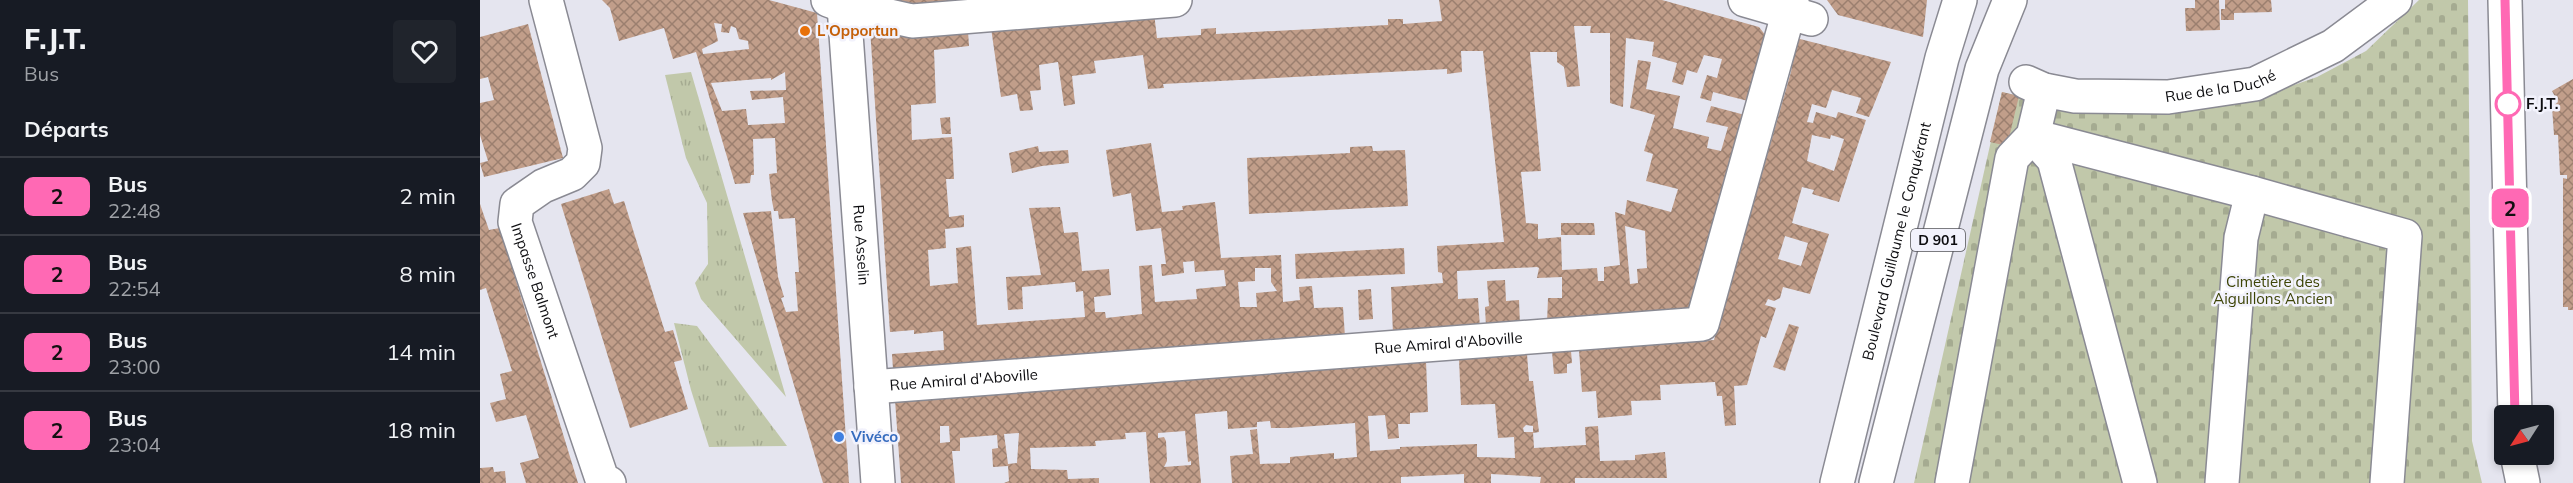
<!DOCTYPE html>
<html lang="fr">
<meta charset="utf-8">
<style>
body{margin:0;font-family:Mulish,sans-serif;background:#20242c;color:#f1f3f6;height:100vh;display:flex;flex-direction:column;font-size:22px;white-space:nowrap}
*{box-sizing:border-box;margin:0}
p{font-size:20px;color:#9ea1a6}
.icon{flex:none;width:33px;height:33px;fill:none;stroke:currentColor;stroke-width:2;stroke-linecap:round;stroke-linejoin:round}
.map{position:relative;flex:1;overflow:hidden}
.drawer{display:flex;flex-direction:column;background:#171b24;width:480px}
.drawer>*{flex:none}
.badge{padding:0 12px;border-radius:9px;font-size:21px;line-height:39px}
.needle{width:39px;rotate:234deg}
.tools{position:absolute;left:2014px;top:405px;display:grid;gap:12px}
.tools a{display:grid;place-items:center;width:60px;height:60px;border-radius:6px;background:#171b24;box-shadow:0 3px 9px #0003;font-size:30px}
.map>.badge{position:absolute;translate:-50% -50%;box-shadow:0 0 0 3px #fff}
h2{padding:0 24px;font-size:22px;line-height:54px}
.round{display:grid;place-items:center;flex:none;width:63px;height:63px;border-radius:6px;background:#20242c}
.overview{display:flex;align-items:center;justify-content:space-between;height:102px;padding:0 24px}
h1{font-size:28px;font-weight:800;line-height:45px}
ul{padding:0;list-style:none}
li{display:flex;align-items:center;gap:18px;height:78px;padding:0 24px;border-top:2px solid #363941}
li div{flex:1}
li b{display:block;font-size:22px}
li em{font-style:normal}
li .badge{min-width:66px;font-weight:700;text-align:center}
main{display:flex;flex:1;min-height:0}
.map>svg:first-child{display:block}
</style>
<main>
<section class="drawer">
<div class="overview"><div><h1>F.J.T.</h1><p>Bus</p></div><a class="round"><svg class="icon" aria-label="heart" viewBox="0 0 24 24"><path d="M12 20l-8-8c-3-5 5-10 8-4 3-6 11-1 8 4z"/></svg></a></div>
<h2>Départs</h2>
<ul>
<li><span class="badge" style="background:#ff69b4;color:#111">2</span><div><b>Bus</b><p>22:48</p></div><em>2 min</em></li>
<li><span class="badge" style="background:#ff69b4;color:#111">2</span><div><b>Bus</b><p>22:54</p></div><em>8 min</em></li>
<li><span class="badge" style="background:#ff69b4;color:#111">2</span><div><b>Bus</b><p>23:00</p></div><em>14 min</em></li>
<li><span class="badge" style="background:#ff69b4;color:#111">2</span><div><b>Bus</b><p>23:04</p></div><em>18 min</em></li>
</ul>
</section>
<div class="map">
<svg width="2093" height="483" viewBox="0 0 2093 483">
<defs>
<pattern id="grass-tufts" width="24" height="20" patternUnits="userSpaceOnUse" patternTransform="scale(1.5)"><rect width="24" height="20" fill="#c1c8aa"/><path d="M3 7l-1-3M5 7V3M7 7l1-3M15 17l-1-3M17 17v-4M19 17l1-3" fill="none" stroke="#a5ab91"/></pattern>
<pattern id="cemetery-stones" width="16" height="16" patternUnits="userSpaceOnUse" patternTransform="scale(1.5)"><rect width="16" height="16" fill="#c1c8aa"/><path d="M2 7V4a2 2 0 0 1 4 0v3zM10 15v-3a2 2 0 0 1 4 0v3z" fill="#a5ab91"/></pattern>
<pattern id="building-cross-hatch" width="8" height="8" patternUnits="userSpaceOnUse" patternTransform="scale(1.5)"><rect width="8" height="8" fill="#c19e8a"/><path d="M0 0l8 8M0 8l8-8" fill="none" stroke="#9b7f6f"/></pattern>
</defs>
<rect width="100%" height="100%" fill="#e5e5ef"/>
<g fill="url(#grass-tufts)">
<path d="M211,72L306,397L221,299L215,283L228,264L227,203L206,158L185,75Z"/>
<path d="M194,323L217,326L307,446L229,447L211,390Z"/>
</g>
<path fill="url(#cemetery-stones)" d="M1939,0H1988L1992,441L2002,483H1434L1522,92L1582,107L1773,99L1837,77L1886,51Z"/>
<g fill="url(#building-cross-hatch)" fill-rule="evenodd">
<path d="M122,0H289L337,13L369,483H343L263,213L291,211L298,277L304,297L301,298L306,312L318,311L315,272H319L315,218L299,219L298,211H294L292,201L289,174L297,173L295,138L273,139L274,175H271L270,183L255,184L216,52L193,59L184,28L139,41L130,8ZM234,23L242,24L241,32L249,33L251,26L256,28L259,39L268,41L269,49L223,54L222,49L238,41ZM305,72L306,90L270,91L272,100L303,97L305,123L268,125L266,109L242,111L231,83L291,78V80Z"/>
<path d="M404,0H483V2L428,7Z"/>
<path d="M959,0H1182L1279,27L1286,36L1268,101L1233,92L1231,101L1220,98L1227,75L1237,78L1242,59L1224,55L1217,73L1207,70L1203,85L1192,82L1197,63L1172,56L1174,42L1146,38L1143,107L1130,103V33H1110L1111,26H1094L1100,86L1087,87L1084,67L1077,62V52H1050L1061,171L1041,172L1046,223L1058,224V239L1081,237L1082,270L1117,268L1118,281H1124V267L1140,265L1135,212L1145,215L1147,200L1191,212L1198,189L1166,181L1173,154L1164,151L1175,115L1150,108L1158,60L1171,62L1166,89L1200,96L1193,128L1229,137L1227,148L1241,151L1248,127L1226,122L1231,106L1265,115L1214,303L1200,314L1067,323L1068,298H1082V277L1057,278L1059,268L1057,267L977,271L978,299L998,298L1000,328L913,334L911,287L963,283L962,273L958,272L957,246L1024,242L1003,51H981L982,72L967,74V69L683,84L684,88L668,89L663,55L614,61L616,73L592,76L595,104L584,106L578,62L559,65L561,90L550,91L553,110L540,111L537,94L521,97L511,28L674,13L677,38L721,35V29L736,28V34L908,25V19H923V24L962,21ZM1145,226L1165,231L1167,268L1157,269L1158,283L1150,284Z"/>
<path d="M1347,0H1447L1443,37L1358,15Z"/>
<path d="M1715,0H1739L1740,30L1706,31L1705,8H1715Z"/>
<path d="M1745,0H1791L1792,12L1754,13V20H1741V9H1745Z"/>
<path d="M48,24L83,158L4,177L0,163L8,161L0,135V103L14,100L8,77L0,79V37Z"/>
<path d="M390,28L423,37L488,31L489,46L454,50L456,103L431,105L432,140L472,137L474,179H466L469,217L484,215V227L465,229L466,248L448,250L450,286L478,283L476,248L491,246L497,325L605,317L603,291L596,292L595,282L542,287L543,309L528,310L526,277L561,275L549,208L580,207L584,233L598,232L602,271L629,269L631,295L614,297L615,312H625L626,318L662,314L659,266L672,265L675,302L717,299L716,289L746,286L744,270L715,272L714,261L703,262L704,273L682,276L681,264H686L681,228L656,231L651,193L633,197L626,150L671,143L682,212L703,210L702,206L735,202L741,258L801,255L803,302L820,300L819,287L832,286L834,308L863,307L865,337L413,369L412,354L464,350L463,331L434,334V330L410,332ZM775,268H791V282L797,291L776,293L777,307H760L758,282L775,281Z"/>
<path d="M1316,38L1411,62L1389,117L1376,113L1381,98L1352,90L1346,108L1332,104L1327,122L1333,123L1336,112L1356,118L1358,112L1386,120L1359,202L1332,194L1334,190L1322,187L1312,223L1349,234L1330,294L1303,287L1300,298L1294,301L1288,299L1285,305L1296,308L1286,338L1281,336L1267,385L1254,386L1256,425L1245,426L1242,396H1237L1235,382L1180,385L1181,400L1151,401L1152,415L1118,418L1116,391L1102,392L1099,350L1234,340L1311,72ZM1332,135L1350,139L1351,135L1364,139L1354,171L1327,161ZM1305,236L1328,243L1321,266L1298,259Z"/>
<path d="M2093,79V310H2088V307H2083V178L2087,179V175H2080L2078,135H2074L2072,107L2078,102L2072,91Z"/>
<path d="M1522,92L1539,96L1527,146L1510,142Z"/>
<path d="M470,117L471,134H462L460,118Z"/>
<path d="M558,146L559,152L588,150L589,163L562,166L532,173L529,153Z"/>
<path d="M892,146L893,151L925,150L928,206L769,214L767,158L870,153V147Z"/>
<path d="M129,189L134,204L144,201L185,332L193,330L202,360L194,362L208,409L150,428L81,204Z"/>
<path d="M0,204L9,230L20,228L98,483H46L40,463L59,458L46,415L16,422L10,403L26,399L20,374L32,371L6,288L0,290Z"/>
<path d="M1081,223H1114L1115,235H1081Z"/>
<path d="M924,248L925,274L816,279L815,254Z"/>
<path d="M1025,280L1026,301L1039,300L1040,325L1006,327L1005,307L1009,306L1007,281Z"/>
<path d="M891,289L893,319L879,320L878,290Z"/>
<path d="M1309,324L1319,327L1305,371L1293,367Z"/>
<path d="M1091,351L1092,363L1087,364V373L1074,374L1072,352Z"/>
<path d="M1047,354L1049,381H1053L1059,432L1053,433V426L1046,425L1043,428L1044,432H1053L1054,448L1106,445L1105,427L1118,426L1120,461L1155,460V455L1185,452L1187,478H1095V483H1060L1061,477L1011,474V483H984V474L921,477V483H752L750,456L773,454L770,430L777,429L780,464L810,463V457L854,453V459L877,457L875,423L807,428H791L790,421L777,422V427L748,429L747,411L715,414L721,483H670L666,432L645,433L646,439L615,441L616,446L550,448L551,469L587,470L588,479L619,478V483H524L529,481L528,466L513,467L512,449L518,448L517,435L480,438V451H472L475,483H421L415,400L946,361L948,412L930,413V424H918L919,438L908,439L905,415L888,416L890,451L920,449V447L997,444V457L1035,458L1034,437L1018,438L1015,404L981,405L979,359ZM460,426H469L470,442L460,443ZM705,431L708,462L711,461V465L684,467L687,461L686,441L684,437L678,438V433ZM539,433L537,463L528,464L524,434Z"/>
<path d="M13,467L14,472L25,471L26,483H0V468Z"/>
</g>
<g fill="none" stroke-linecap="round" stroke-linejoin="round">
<g stroke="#8a8a93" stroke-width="36">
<g id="minor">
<path id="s1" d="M66,0L105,148L103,163L92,174L63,186L37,204L35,222L123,482L129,483"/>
<path d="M348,0L364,6L432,21L695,0"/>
<path id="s2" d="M362,0L364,6L398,483"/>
<path d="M1265,0L1331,19"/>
<path id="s3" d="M1546,82L1564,90L1595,96L1688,97L1775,84L1853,46L1915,0"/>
<path d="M1553,136L1772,193L1925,236L1907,483"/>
<path d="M1553,136L1574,160L1660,483"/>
<path id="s4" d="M391,387L1222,324L1312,0"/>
<path d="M1472,483L1532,158L1553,136L1564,90"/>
<path d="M1742,483L1761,238L1772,193"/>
</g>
</g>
<g stroke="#8a8a93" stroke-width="36">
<g id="major">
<path d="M2025,0L2035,416"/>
<path d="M2037,454L2043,483"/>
<path id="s5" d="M1357,483L1462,58L1480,0"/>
<path d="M1396,483L1502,69L1530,0"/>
</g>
</g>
<use href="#minor" stroke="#fff" stroke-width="33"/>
<use href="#major" stroke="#fff" stroke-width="33"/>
</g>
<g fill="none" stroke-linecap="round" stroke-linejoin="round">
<g stroke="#fff" stroke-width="14">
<path id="line" d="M2025,0L2035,416"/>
</g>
<use href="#line" stroke="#ff69b4" stroke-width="9"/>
</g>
<circle fill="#e8710a" stroke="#f2f2fc" stroke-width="2" cx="325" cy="31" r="6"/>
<circle fill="#fff" stroke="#ff69b4" stroke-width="3" cx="2028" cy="104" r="12"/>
<circle fill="#3f7fe0" stroke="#f2f2fc" stroke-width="2" cx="359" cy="437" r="6"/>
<g text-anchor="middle" stroke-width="5" stroke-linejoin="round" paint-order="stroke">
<rect fill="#f2f2fc" stroke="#525257" stroke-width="1.5" x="1431" y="229" width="54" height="22" rx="4.5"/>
<g font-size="14" font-weight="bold" fill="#0d0d10">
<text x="1458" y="245">D 901</text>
</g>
<g font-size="15" font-weight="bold" fill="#c56008" stroke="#f2f2fc" text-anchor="start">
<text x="337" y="36">L'Opportun</text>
</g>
<g font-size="15" fill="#0d0d10" stroke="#f2f2fc">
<text dy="5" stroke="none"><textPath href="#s3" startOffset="198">Rue de la Duché</textPath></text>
<text dy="5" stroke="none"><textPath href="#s5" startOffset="249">Boulevard Guillaume le Conquérant</textPath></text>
<text dy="5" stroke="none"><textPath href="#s2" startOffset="246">Rue Asselin</textPath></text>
<text dy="5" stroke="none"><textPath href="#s1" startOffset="327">Impasse Balmont</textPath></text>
<text dy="5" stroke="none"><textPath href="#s4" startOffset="579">Rue Amiral d'Aboville</textPath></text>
<text dy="5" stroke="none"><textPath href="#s4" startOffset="93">Rue Amiral d'Aboville</textPath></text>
</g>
<g font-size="15" font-weight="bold" fill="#0d0d10" stroke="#f2f2fc" text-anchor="start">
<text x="2046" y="109">F.J.T.</text>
</g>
<g font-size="15" fill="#3d4406" stroke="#f2f2fc">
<text x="1793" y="287">Cimetière des<tspan x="1793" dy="17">Aiguillons Ancien</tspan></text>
</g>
<g font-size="15" font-weight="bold" fill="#366cbe" stroke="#f2f2fc" text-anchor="start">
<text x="371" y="442">Vivéco</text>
</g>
</g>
</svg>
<div class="tools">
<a><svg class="needle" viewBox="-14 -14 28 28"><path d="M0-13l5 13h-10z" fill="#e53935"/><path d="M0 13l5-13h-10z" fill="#9ea1a6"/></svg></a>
</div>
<b class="badge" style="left:2030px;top:208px;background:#ff69b4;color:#111">2</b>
</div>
</main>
